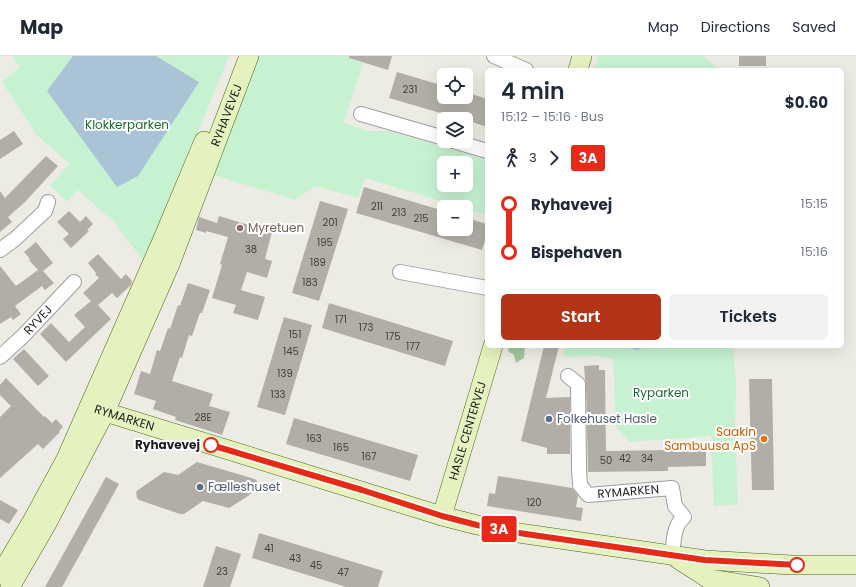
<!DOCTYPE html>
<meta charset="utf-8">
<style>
body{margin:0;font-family:Poppins,sans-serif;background:#f2f2f3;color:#1f2937;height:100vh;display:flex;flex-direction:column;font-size:15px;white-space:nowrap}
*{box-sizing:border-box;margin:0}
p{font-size:13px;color:#747a83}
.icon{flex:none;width:22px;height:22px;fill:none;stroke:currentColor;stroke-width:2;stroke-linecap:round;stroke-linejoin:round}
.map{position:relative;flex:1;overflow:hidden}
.details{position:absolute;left:485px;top:12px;width:359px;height:280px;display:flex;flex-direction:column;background:#fff;border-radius:6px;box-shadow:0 4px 16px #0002}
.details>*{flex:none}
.badge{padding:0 8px;border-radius:3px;font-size:14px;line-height:26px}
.controls{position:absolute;left:437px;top:12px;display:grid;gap:8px}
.controls a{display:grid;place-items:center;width:36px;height:36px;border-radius:6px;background:#fff;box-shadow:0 4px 16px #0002;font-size:20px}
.map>.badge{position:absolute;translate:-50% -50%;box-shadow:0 0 0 2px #fff}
.legs{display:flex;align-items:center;gap:6px;height:44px;padding:0 16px;font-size:13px}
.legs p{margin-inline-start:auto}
.summary{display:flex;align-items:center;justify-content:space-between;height:68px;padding:0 16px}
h1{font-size:22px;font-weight:600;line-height:30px}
.action{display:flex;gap:8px;margin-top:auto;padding:8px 16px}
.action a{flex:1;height:46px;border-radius:6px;background:#b23518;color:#fff;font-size:16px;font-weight:600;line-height:46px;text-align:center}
.action a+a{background:#f2f2f3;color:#1f2937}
ul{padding:0 16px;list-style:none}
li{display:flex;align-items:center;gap:14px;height:48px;font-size:15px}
li i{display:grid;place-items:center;width:6px;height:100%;margin:0 5px;background:currentColor}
li i::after{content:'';width:10px;height:10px;margin:-5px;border:3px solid;border-radius:50%;background:#fff}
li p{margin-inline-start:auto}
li:first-child i{background:linear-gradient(#0000 50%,currentColor 0)}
li:last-child i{background:linear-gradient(currentColor 50%,#0000 0)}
header{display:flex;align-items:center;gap:24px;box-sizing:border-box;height:56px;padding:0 20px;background:#fff;border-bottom:1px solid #e0e1e3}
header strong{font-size:19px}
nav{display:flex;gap:22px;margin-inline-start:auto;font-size:14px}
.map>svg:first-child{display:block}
</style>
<header>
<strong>Map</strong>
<nav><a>Map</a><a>Directions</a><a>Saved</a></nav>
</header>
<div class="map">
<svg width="856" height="531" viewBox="0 0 856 531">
<rect width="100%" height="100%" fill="#edece4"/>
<path fill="#a2c79e" d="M509,290H525L524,302L516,307L514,299L508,295Z"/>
<g fill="#c6f2d2" fill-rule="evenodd">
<path d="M12,0H229L162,165L143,204L113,165L78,134L67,146L50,129L70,108L37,79L2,26L20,11Z"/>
<path d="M255,0H356L354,4L363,7L344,67L368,75H389L487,104V159L466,153V151H461L365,122L358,142L315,130L295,144L214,119ZM444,107H466V129H444Z"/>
<path d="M598,0H703L719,14H594Z"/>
<path d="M563,290H733L736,328L735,376L738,449L714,450L711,380L630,386L616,371L613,303L597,300L564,301Z"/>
</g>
<g fill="#aac3d6">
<path d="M73,0H156L199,26L138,120L117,131L47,35Z"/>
<path d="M623,290H647L637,294Z"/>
</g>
<g fill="#b2aea7">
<path d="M349,0H392L388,14L349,2Z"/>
<rect x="739" y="0" width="27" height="10"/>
<path d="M397,16L444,30V41H466V36L487,43V71L466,64V63H461L389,42Z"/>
<path d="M14,75L23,88L0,103V84Z"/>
<path d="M46,100L58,110L25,146L8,161L12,166L0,176V135L5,142Z"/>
<path d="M364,131L444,155V173H466V162L487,168V178L482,194L356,157Z"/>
<path d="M320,145L348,153L319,245L292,237Z"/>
<path d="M69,155L80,166L86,160L93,168L87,174L89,175L71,192L63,183L69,178L57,166Z"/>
<path d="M219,160L272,176L265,203L272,205L267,222L247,216L241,234L265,241L258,264L233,257L236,249L212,242L222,209L220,208L228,181L206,175V177L196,174L199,161L217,167Z"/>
<path d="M36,186L53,207L43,215L54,227L45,234L42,230L15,250L21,258L13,264L11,261L0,268V210L16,230L38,214L29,204L30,203L24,196Z"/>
<path d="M98,198L121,223L126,218L132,225L131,229L117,242L112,237L98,249L111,263L66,306L40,278L51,267L69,286L85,271L74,259L91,245L83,237L99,222L95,218L96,217L88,207Z"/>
<path d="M188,227L210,234L202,257H200L192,280L189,279L182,302L180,301L172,325L213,338L209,350L230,356L222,379L175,364L176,361L153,353L156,345L134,338L141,315L150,318L157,294L160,295L168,272L170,273L178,249L180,250Z"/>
<path d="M329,247L453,285L445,310L322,272Z"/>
<path d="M284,261L312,269L285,359L257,351Z"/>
<path d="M544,290H559L546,342L570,341V398H547V392L521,385Z"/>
<path d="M24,293L49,320L38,330L13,303Z"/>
<path d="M599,309V314H605L606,395L666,394V391L706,390V410L668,411V415L588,416L586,328L585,323L584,310Z"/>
<path d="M6,322L44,361L45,360L52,367L56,363L63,371L59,375L60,376L43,393L38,388L0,422V361L11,350L0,339V329Z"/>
<path d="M749,323H772L774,434H752Z"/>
<path d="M294,362L418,399L410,425L286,388Z"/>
<path d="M197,406L255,423L257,425L259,430L248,440L229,452L203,445L184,458H180L139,444L137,442L136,436L138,434L164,416L178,419Z"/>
<path d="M498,420L572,432L578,440L576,451L583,452L581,465L487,450L489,437L495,438Z"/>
<path d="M106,421L119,428L62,531H45Z"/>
<path d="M0,444L18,454L9,468L0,463Z"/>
<path d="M259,477L383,515L378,531H346L252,502Z"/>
<path d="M216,490L241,498L230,531H203Z"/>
</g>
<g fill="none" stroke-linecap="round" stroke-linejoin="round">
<g stroke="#9e9e9e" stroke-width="16">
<g id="street">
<path d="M494,0L526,14"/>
<path d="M361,58L444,82"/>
<path d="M453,85L487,95"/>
<path d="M0,194L15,183L45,155L48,146"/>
<path d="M400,216L487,232"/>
<path id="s1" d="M0,301L23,280L74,226"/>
<path id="s2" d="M568,320L578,328L579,413L580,429L588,439L672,432L675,450L684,461C673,470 674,486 672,499"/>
</g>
</g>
<g stroke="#4d6612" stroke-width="20">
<g id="secondary">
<path d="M578,14L582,0"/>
<path id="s3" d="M89,351L442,460L477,469L512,476L705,504L791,509H856"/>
<path id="s4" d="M442,460L493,290"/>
<path d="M678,503L709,523L760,531"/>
<path d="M0,519L34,462L66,403L162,185L204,85"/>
<path id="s5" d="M10,531L46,469L105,356L170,208L249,0"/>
</g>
</g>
<use href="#street" stroke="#fff" stroke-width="14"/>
<use href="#secondary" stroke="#e5f1be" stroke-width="19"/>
</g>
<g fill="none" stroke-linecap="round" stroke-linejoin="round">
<g stroke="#fff" stroke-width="9">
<path id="line-1" d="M211,389L362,434L442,460L477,469L512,476L705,504L797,509"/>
</g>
<use href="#line-1" stroke="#e52b18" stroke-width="6"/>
</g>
<circle fill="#8d6e63" stroke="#fff" stroke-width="1.5" cx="240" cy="172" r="4"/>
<g fill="#5c6f8a" stroke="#fff" stroke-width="1.5">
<circle cx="549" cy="363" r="4"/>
<circle cx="200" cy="431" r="4"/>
</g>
<circle fill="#e8710a" stroke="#fff" stroke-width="1.5" cx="764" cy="383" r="4"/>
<g fill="#fff" stroke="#e52b18" stroke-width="2">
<circle cx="211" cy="389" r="7"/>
<circle cx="797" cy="509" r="7"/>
</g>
<g text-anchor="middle" stroke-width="4" stroke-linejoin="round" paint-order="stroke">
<g font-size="10" fill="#424140">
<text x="410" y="37">231</text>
<text x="377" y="154">211</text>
<text x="399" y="160">213</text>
<text x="421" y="166">215</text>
<text x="330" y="170">201</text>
<text x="325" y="190">195</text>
<text x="251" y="197">38</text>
<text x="318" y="210">189</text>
<text x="310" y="230">183</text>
<text x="341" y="267">171</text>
<text x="366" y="275">173</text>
<text x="295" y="282">151</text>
<text x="393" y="284">175</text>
<text x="413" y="294">177</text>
<text x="291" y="299">145</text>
<text x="285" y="321">139</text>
<text x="278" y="342">133</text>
<text x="203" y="365">28E</text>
<text x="314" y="386">163</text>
<text x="341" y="395">165</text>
<text x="369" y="404">167</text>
<text x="625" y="406">42</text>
<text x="647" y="406">34</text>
<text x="606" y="408">50</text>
<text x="534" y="450">120</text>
<text x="269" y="496">41</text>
<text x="295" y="506">43</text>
<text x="316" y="513">45</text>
<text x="222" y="519">23</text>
<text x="343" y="520">47</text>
</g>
<g font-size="12" fill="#1d1d1d" stroke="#fff">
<text dy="4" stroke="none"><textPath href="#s5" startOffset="520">RYHAVEVEJ</textPath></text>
<text dy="4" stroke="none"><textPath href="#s1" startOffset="53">RYVEJ</textPath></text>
<text dy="4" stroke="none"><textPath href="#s3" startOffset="37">RYMARKEN</textPath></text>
<text dy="4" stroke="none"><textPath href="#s4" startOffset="89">HASLE CENTERVEJ</textPath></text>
<text dy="4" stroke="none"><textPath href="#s2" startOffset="167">RYMARKEN</textPath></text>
</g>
<g font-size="12" fill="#186e30" stroke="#fff">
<text x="127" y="73">Klokkerparken</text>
<text x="661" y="341">Ryparken</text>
</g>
<g font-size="12" fill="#785e54" stroke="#fff" text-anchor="start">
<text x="248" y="176">Myretuen</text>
</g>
<g font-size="12" fill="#4e5e75" stroke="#fff" text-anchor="start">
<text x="557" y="367">Folkehuset Hasle</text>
<text x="208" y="435">Fælleshuset</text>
</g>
<g font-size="12" fill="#c56008" stroke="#fff" text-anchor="end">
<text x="756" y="380">Saakin<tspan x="756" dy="14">Sambuusa ApS</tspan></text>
</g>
<g font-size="12" font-weight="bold" fill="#1d1d1d" stroke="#fff" text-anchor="end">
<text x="200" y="393">Ryhavevej</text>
</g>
</g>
</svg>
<div class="controls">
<a><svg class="icon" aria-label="locate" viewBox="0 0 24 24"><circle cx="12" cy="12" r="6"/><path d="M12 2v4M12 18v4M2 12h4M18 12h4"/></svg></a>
<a><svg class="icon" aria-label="layers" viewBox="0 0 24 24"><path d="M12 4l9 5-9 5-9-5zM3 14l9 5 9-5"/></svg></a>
<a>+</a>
<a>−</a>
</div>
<b class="badge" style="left:499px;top:473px;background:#e52b18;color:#fff">3A</b>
<section class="details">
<div class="summary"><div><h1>4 min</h1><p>15:12 – 15:16 · Bus</p></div><b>$0.60</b></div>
<div class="legs"><svg class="icon" aria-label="walk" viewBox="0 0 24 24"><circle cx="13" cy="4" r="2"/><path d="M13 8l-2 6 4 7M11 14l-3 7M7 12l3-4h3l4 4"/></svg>3<svg class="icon" aria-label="forward" viewBox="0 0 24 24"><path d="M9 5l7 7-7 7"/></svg><b class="badge" style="background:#e52b18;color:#fff">3A</b></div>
<ul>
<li><i style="color:#e52b18"></i><b>Ryhavevej</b><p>15:15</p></li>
<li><i style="color:#e52b18"></i><b>Bispehaven</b><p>15:16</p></li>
</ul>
<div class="action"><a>Start</a><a>Tickets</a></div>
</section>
</div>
